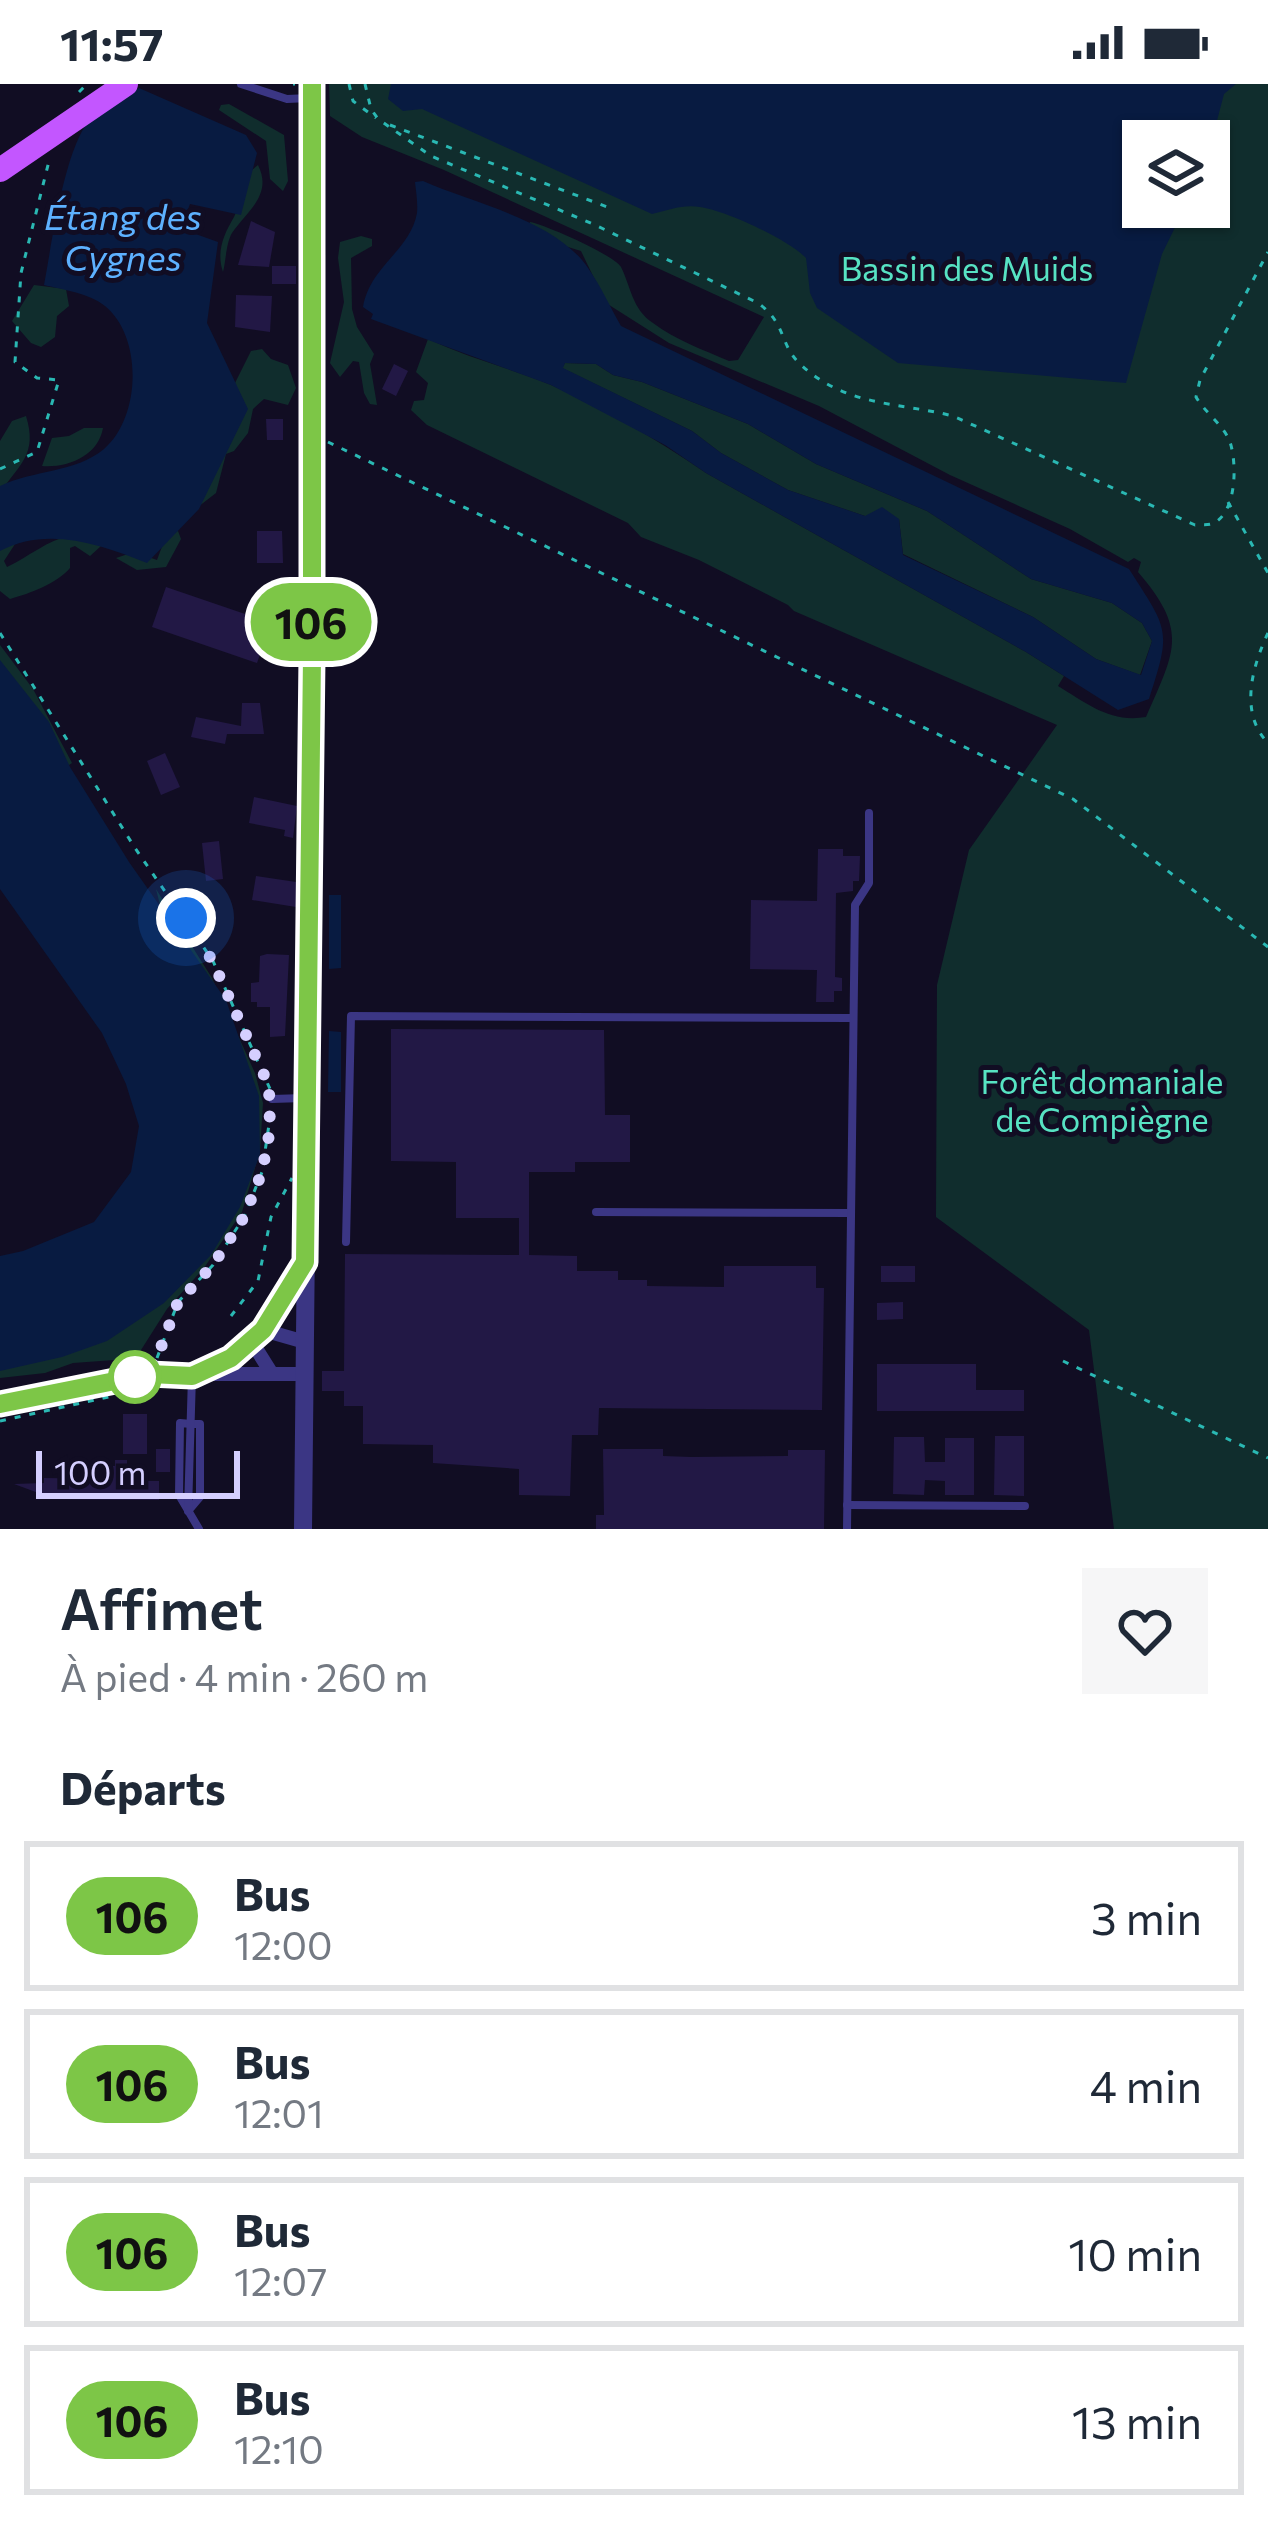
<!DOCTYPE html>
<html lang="fr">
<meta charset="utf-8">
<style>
body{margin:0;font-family:Commissioner,sans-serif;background:#f6f6f7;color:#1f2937;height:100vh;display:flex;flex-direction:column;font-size:45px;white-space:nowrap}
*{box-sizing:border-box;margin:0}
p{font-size:39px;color:#747a83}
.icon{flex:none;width:66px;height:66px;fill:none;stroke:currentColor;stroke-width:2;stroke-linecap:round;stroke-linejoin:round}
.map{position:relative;height:1445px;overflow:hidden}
.sheet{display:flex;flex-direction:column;background:#fff;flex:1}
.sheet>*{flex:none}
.badge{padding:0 24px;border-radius:39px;font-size:42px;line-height:78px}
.fabs{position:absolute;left:1122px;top:36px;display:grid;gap:24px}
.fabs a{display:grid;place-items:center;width:108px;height:108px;border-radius:0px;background:#fff;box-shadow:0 3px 9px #0004;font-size:60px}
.scale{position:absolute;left:36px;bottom:30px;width:204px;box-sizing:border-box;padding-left:12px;border:6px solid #d5cfff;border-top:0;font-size:33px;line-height:42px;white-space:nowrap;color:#d5cfff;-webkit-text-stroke:9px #110d23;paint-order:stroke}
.you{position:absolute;width:60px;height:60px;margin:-30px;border:9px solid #fff;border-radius:50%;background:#1a73e8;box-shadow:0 0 0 18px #1a73e833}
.map>.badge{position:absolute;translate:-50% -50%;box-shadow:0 0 0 6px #fff}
h2{padding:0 60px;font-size:45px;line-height:108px}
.round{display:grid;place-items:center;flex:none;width:126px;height:126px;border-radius:0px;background:#f6f6f7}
.overview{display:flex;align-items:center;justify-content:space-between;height:204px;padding:0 60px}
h1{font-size:57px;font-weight:600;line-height:90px}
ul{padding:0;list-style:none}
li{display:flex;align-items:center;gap:36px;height:150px;margin:0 24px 18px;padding:0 36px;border:6px solid #e0e1e3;border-radius:0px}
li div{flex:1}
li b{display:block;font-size:45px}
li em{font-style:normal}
li .badge{min-width:132px;font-weight:700;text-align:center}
.status{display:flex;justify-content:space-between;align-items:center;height:84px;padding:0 60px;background:#fff;direction:ltr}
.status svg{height:33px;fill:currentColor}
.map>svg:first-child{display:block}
</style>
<div class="status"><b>11:57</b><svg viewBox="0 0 49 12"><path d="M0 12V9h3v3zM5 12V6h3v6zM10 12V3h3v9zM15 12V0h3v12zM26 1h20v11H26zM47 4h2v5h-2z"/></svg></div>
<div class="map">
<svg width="1268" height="1445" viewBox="0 0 1268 1445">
<rect width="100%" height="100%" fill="#110d23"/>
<g fill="#102d2d" fill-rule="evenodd">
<path d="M329,0H1268V1445H1114L1089,1246L936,1133L937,901L969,766L1057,641L794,527L788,521L699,476L641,453L628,439L427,341L411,326L414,317L424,316L428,299L416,288L428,255C468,274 510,284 551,301C605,325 658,356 706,389L1026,568L1064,592L1058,602C1088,620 1110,639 1146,633C1175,567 1189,547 1138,488L1141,478L1134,474L1128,478L1070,445L950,391L819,322L669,259L606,219L581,167L532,152L527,146L530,138C546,141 614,171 621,183C631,203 632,225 653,239C675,256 704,266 729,277L738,276L764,233L444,86L362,53L330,32ZM1143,57H1209V123H1143Z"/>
<path d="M229,20L284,51L288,97L283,107L270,95L266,57L219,26L221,21Z"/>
<path d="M258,81C273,111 247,127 232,149C226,159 226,177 223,188C216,167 224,150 234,133C245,113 238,96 258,81Z"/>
<path d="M361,152L372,155V162L351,174L352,225L357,243L374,270L370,280L377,321L370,320L364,309L359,278L353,277L340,293L330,279L344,218L338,174L340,158Z"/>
<path d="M34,201L66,205L69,222L57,232L55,253L41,263L31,259L12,237Z"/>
<path d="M262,265L271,275L288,281L296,304L288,321L264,315L253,325L248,349L234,367L226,370L216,409L194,426L228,313L251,267Z"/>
<path d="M565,279L596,280L613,291L642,298L748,340L816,380L927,427L1031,495L1112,519L1142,539L1152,557L1140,591L1096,575L1033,533L903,470L899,435L865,432L788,406L721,369L692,347L562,284Z"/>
<path d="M26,332C38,371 19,380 0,409V357L12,337Z"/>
<path d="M84,344H103C98,372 68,384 42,382L52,354L69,352Z"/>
<path d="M178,447L181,455L166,483L137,486L116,474L134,468L157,476L167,449Z"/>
<path d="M71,451L98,453L101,462L90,472L75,462L70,464V484C56,500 31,509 10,515L0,507V457L15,460L4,477L7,483C30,472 46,457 71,451Z"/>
<path d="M0,561L33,605L72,679L66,683L0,583Z"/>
<path d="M156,805L212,894L255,989L263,1019L260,1067L242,1128L204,1184L167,1225L141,1266L128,1275L73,1279L45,1289L0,1294V1278L88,1258L195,880L160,821Z"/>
</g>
<g fill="#081b41" fill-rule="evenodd">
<path d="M391,0H1236L1224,10L1209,67V57H1143V123H1185L1162,170L1126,299L898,279L817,224L810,209L806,174C787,155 727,127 700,123C684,120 668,126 652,130L422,25L403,27L388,15Z"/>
<path d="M139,4L246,51L257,69L241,131L190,120L187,128L194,134L190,148L218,158L207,239L248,325L199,425L147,479C100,460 47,442 0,467V402C33,386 75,389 104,365C141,333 143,253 105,222C89,209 64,206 44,201C52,159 64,66 90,35C101,22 124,13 139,4Z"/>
<path d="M423,97C472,119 556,136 588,184C601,202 610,223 621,242L1129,485C1168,546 1172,545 1149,615L1118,626L1026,568L706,389L665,361L551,301L371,235L373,230L363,223C370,182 410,167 417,129C418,120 416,107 415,98ZM565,279L596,280L613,291L642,298L748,340L816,380L927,427L1031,495L1112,519L1142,539L1152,557L1141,591L1096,575L1033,533L903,471L899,435L882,423L865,432L788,406L721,369L692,347L563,284Z"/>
<path d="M0,576L49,638L70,683L129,778L226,916L259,1012L260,1070L240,1123L211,1171L164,1219L107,1257L62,1273L0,1287V1172L23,1167L94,1138L131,1088L139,1042L126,1000L102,949L0,805Z"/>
<path d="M329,811H341V884L329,885Z"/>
<path d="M329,947L341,948V1008H328Z"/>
</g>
<g fill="#221845">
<path d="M251,137L275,148L269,183L238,181Z"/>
<rect x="272" y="182" width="24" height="18"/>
<path d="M236,211L272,212L270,248L235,243Z"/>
<path d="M394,280L408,287L396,312L382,305Z"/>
<path d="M266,335H283V356H267Z"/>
<path d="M257,447H282L283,479H257Z"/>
<path d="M166,503L271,539L257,579L152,543Z"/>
<path d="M242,619H260L264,650H227L225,660L191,653L196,633L241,642Z"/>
<path d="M165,669L180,703L161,711L147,677Z"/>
<path d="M254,713L297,722L293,754L284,752L285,746L249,739Z"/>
<path d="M219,757L223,795L206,797L202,759Z"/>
<path d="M818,765H843V772H860L859,797H853V807L836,809L835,893L842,894V907H834V918H816L817,886L750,885L751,816L817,817Z"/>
<path d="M256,792L296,798V823L252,816Z"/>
<path d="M267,870L289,871L285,952L270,953V923H257V918H251V899L259,898L260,872Z"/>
<path d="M391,945L604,946L605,1031H630V1078H575V1088H529V1171L577,1172V1187H618V1196H647V1202L724,1203V1182H816V1204H824L822,1326L599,1324L598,1351H572L570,1412L519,1411V1385L433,1379V1361L363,1360V1322H344V1307H322V1287H344L345,1170L519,1171V1134H456V1078L391,1077Z"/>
<rect x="881" y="1182" width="34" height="16"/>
<path d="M903,1218V1235L877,1236V1219Z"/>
<path d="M877,1280H976V1306H1024V1327H877Z"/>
<rect x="123" y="1330" width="24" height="40"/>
<path d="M995,1352H1024V1412L994,1411Z"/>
<path d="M894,1353H924L925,1378H945V1354H974V1411H945V1397L925,1396L924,1411L893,1410Z"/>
<rect x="156" y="1365" width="14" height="23"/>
<path d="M603,1365H663V1372L691,1373L788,1372V1366H825L824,1445H596V1431H604Z"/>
<path d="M115,1376H127V1397H159V1416L44,1415V1411L14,1400L44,1399V1394L109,1395V1382H115Z"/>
</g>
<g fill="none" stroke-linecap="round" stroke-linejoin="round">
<g stroke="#2ab8b3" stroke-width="3" stroke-dasharray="6 9" stroke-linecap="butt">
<path d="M293,0H295"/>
<path d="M349,0L353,17L376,34"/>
<path d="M365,0L371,25L378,35L431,72L593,140L758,219C787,240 779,260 800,280C846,323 898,318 953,332L1195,441C1201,440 1208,442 1214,439C1237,427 1237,379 1230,358C1223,340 1206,330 1196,313L1200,296L1268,168"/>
<path d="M79,8L87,0"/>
<path d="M390,41L610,124"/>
<path d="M328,358L1073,715L1268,863"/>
<path d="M0,385L37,368L59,296L37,294L15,278L21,189L49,77"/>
<path d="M1228,418L1268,489"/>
<path d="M0,549L135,764L213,877L270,1005"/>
<path d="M1268,549C1252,583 1239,629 1268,659"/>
<path d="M231,1232L258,1197L271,1133L292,1094"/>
<path d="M157,1274L178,1218L213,1181L244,1133L262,1088L271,1027"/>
<path d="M1063,1277L1268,1374"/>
<path d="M0,1337L144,1305"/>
</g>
<g stroke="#3b3684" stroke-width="8">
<path d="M241,0L287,15L309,14"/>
<path d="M272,1015L304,1014"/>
<path d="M596,1128L850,1129"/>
<path d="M346,1158L351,932L852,934"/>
<path d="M191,1340L180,1339L179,1411L199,1445"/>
<path d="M847,1421L1025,1422"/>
<path d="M189,1426L200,1413V1340H191"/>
<path d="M188,1427L192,1292"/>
<path d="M847,1445L855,821L869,799V729"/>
</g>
<g stroke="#3b3684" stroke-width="14">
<path d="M263,1246L305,1258"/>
<path d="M252,1258L272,1290"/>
<path d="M197,1290C255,1263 273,1234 304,1180"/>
<path d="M0,1320L150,1290H304"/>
</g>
<path stroke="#3b3684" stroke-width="18" d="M303,1445L312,573V0"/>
<path stroke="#c356ff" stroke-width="24" d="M0,86L126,0"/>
</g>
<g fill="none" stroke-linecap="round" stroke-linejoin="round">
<g stroke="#fff" stroke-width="27">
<path id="line" d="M0,1320L150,1290L192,1292L231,1274L263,1246L305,1178L312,573V0"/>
</g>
<use href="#line" stroke="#7dc647" stroke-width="18"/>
<path stroke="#d5cfff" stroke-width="12" stroke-dasharray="0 21.6" d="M135,1293L155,1279L178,1218L213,1181L244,1133L262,1088L270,1046L269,1002L213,878L186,834"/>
</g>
<circle fill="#fff" stroke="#7dc647" stroke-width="6" cx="135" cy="1293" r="24"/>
<g text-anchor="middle" stroke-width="10" stroke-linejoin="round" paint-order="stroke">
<g font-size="33" fill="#57e3c3" stroke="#110d23">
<text x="967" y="197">Bassin des Muids</text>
<text x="1102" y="1010">Forêt domaniale<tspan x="1102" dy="38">de Compiègne</tspan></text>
</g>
<g font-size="36" font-style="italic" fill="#5db1ff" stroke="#110d23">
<text x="123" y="146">Étang des<tspan x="123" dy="41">Cygnes</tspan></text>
</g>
</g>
</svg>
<div class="fabs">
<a><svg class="icon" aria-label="layers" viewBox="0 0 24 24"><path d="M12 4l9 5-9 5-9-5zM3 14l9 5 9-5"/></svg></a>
</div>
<div class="scale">100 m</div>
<div class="you" style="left:186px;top:834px"></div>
<b class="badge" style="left:311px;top:538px;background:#7dc647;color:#111">106</b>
</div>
<section class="sheet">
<div class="overview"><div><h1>Affimet</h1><p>À pied · 4 min · 260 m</p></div><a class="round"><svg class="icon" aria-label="heart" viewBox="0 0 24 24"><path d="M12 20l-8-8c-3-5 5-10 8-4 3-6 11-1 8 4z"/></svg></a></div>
<h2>Départs</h2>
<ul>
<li><span class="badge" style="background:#7dc647;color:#111">106</span><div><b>Bus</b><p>12:00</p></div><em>3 min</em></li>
<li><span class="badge" style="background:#7dc647;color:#111">106</span><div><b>Bus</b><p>12:01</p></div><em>4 min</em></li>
<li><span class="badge" style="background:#7dc647;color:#111">106</span><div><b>Bus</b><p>12:07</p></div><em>10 min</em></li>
<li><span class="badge" style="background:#7dc647;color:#111">106</span><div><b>Bus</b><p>12:10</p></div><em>13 min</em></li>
</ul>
</section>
